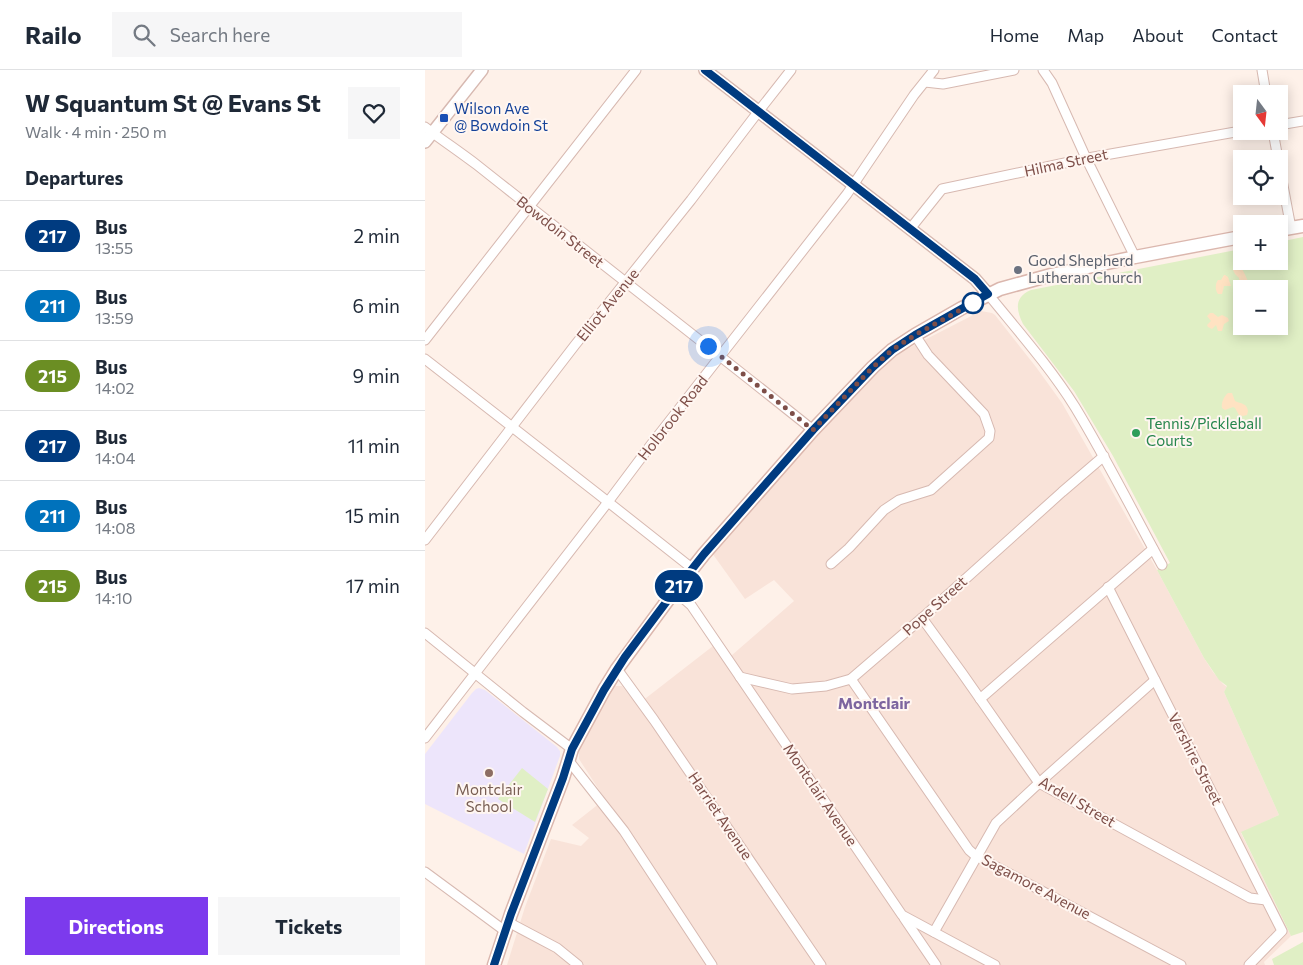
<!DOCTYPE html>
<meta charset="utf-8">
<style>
body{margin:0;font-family:Commissioner,sans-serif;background:#f6f6f7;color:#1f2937;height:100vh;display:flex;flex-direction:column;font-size:19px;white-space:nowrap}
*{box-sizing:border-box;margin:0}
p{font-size:16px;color:#747a83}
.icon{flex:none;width:28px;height:28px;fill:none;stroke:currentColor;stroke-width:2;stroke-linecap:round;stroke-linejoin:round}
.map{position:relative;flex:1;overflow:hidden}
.drawer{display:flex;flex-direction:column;background:#fff;width:425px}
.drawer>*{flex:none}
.badge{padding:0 10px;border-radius:16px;font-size:18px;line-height:32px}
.needle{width:32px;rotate:165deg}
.fabs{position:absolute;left:808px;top:15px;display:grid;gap:10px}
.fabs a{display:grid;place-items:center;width:55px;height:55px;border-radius:0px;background:#fff;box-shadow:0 2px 12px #0003;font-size:25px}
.you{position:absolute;width:25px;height:25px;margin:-12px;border:4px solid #fff;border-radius:50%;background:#1a73e8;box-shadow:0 0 0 8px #1a73e833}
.map>.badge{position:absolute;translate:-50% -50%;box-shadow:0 0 0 2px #fff}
h2{padding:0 25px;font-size:19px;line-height:45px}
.round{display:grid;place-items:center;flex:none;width:52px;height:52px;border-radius:0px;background:#f6f6f7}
.head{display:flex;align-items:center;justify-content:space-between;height:85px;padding:0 25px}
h1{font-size:24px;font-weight:700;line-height:38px}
.primary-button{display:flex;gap:10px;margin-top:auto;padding:10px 25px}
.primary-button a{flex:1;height:58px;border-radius:0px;background:#7c3aed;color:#fff;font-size:20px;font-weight:700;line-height:58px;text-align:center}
.primary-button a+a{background:#f6f6f7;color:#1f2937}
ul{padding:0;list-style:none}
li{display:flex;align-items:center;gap:15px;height:70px;padding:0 25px;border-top:1px solid #e0e1e3}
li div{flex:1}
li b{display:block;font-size:19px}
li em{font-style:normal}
li .badge{min-width:55px;font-weight:700;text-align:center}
header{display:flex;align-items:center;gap:30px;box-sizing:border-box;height:70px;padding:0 25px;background:#fff;border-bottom:1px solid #e0e1e3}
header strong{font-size:24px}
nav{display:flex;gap:28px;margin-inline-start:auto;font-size:18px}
.search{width:350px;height:45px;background:#f6f6f7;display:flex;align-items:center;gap:12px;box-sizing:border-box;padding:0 18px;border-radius:0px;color:#747a83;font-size:19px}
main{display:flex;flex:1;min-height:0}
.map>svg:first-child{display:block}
</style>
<header>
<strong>Railo</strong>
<div class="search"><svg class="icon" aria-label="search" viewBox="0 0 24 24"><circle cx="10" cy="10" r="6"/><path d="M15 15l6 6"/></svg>Search here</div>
<nav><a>Home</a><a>Map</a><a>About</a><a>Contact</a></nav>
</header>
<main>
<section class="drawer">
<div class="head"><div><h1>W Squantum St @ Evans St</h1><p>Walk · 4 min · 250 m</p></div><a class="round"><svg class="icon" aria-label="heart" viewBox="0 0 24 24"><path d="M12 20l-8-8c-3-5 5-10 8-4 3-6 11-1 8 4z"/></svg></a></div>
<h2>Departures</h2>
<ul>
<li><span class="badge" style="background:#003b80;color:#fff">217</span><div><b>Bus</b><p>13:55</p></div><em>2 min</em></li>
<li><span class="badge" style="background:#0072bc;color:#fff">211</span><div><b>Bus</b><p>13:59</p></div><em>6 min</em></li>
<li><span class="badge" style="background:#6b8e23;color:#fff">215</span><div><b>Bus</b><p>14:02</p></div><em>9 min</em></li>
<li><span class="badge" style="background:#003b80;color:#fff">217</span><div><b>Bus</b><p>14:04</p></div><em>11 min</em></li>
<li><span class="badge" style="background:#0072bc;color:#fff">211</span><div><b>Bus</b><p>14:08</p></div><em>15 min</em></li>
<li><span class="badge" style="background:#6b8e23;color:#fff">215</span><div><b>Bus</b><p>14:10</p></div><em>17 min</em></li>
</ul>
<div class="primary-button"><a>Directions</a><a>Tickets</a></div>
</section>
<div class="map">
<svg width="878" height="895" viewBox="0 0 878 895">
<rect width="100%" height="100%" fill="#fef1e9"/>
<path fill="#f9e3d9" d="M556,241L567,243L570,245L611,297L637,333L732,500L779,588L788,602L798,614L802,617L799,622L854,745L816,763L866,866L839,892L840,895H82L100,837L126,769L156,776L164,768L147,755L180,729L154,689V681L178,630L188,616H197L212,635L288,576L299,592L369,531L349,510L320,529L287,483L356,405L424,330L456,298L478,281Z"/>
<path fill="#ede5fb" d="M54,618L60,620L132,677L135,681V686L99,784L0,734V684L47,623L51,619Z"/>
<g fill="#e0efc5" fill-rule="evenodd">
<path d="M878,167V862L866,866L816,762L854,745L799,622L802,616L794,610L779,588L732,500L745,493L688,386L649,321L598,254C591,240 589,227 606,220L816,179V191H854V172ZM816,219H854V256H816Z"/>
<path d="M97,698L123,719L110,752L73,729Z"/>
<path d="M878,872V895H849L847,889Z"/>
</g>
<g fill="#ffe2c2">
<path d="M811,194L815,195C818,201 821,205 823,212L821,215L815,214L814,208L810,204L808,200Z"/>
<path d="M799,205H800L803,207L806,216H799L797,224H793C790,220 790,214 793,210H796Z"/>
<path d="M785,243H788L793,247L797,245L803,248L804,251L799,254L797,261H793L791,255L787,259L783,257L782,255L786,251L782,246Z"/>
<path d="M803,323H807L810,331C816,334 822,333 823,341L822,345L818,346L814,345L810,338L808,337L800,340L797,338C796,333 799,326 803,323Z"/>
</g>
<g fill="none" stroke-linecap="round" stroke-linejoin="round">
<g stroke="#d7b9b1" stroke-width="11">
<g id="minor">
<path d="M618,0L627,13L661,88L710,187"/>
<path d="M837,0L841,24"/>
<path d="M500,12L518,14L589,0"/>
<path d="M854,55L878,51"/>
<path d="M0,57C17,70 35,82 52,95C164,184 277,271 388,360"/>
<path d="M848,61L853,89"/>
<path d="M854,94L866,158"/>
<path d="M485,159L517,119L663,88L816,61"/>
<path d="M563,224C593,261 625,297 650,337C681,388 708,442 737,495"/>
<path d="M0,270L211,0"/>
<path d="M0,289L173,424L268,499"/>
<path d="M0,470L150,275L266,130L333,42L366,0"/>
<path d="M406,494L424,478L459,440L474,430L506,420L564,368L565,361L559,344L503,285L490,265"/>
<path d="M683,517L857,861L824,895"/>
<path d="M250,521L266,535L477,845L570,895"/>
<path d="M497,548L537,603L614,713L825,828L841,830"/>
<path d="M0,563L98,642L147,679"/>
<path d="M192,599L229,650L396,895"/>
<path d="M315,607L367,619L401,616L426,609L497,548L637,422L679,386"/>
<path d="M426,609L544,780L551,786L756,895"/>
<path d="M555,629L728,479"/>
<path d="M0,668L183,432L225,376L422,124L489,25L509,0"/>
<path d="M144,691L199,761L287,895"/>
<path d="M0,802L80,861"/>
<path d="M479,848L511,895"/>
<path d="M83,852L132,878L153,895"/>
<path d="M509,862L571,753L614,713L730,610"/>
</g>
</g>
<g stroke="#d7b9b1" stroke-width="14">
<g id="tertiary">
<path d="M280,0L550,209L563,224"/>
<path d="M0,72L57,0"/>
</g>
</g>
<g stroke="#dbb7ae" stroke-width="15">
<g id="secondary">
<path d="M854,160L878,156"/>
<path d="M69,895L86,844L138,708L147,679L179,620L192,599L245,527L279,484L388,360L448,297L467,280L490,265L537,238L575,219L626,205L710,187L816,167"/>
</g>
</g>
<use href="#minor" stroke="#fff" stroke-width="9"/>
<use href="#tertiary" stroke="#fff" stroke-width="11"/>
<use href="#secondary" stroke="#fff" stroke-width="12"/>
</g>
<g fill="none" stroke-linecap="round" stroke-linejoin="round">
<g stroke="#fff" stroke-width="11">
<path id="line" d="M69,895L86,844L138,708L147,679L179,620L200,587L245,527L279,484L388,360L448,297L467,280L490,265L563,224L550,209L280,0"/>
</g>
<use href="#line" stroke="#003b80" stroke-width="8"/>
<path stroke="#7d4e48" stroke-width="5" stroke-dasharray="0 9" d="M283,276L388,360L448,297L467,280L490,265L548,233"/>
</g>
<rect fill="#1a4fb4" stroke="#fff6f1" stroke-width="2" x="14" y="43" width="10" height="10" rx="2.5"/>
<circle fill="#6b7280" stroke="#fff6f1" stroke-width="2" cx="593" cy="200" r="5"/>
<circle fill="#fff" stroke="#003b80" stroke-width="2.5" cx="548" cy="233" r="10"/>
<circle fill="#2e9e5b" stroke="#fff6f1" stroke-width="2" cx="711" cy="363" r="5"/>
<circle fill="#8d6e63" stroke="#fff6f1" stroke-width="2" cx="64" cy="703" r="5"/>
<g text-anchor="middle" stroke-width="4" stroke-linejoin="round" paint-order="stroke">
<g font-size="15" fill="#164399" stroke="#fff6f1" text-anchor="start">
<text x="29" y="44">Wilson Ave<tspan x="29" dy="17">@ Bowdoin St</tspan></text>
</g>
<g font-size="15" fill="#7d4e48" stroke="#fff6f1">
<text transform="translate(641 93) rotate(-12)" y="5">Hilma Street</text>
<text transform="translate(135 162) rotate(38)" y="5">Bowdoin Street</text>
<text transform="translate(183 235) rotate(-51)" y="5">Elliot Avenue</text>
<text transform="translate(248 348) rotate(-52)" y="5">Holbrook Road</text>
<text transform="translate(510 536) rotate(-42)" y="5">Pope Street</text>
<text transform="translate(770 689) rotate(63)" y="5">Vershire Street</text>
<text transform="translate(395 725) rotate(56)" y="5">Montclair Avenue</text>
<text transform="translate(652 732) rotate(30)" y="5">Ardell Street</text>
<text transform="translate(295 746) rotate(56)" y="5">Harriet Avenue</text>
<text transform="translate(611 817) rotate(28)" y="5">Sagamore Avenue</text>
</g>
<g font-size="15" fill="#5b616d" stroke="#fff6f1" text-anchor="start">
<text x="603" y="196">Good Shepherd<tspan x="603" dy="17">Lutheran Church</tspan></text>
</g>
<g font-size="15" fill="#27864d" stroke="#fff6f1" text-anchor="start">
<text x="721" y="359">Tennis/Pickleball<tspan x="721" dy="17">Courts</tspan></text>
</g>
<g font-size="15" fill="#785e54" stroke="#fff6f1">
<text x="64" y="725">Montclair<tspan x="64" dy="17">School</tspan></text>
</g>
<g font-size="16" font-weight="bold" fill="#7d659f" stroke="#fff6f1">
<text x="449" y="639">Montclair</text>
</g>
</g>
</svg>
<div class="fabs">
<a><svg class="needle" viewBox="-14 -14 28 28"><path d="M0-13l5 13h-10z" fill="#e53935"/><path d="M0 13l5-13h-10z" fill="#747a83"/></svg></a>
<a><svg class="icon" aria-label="locate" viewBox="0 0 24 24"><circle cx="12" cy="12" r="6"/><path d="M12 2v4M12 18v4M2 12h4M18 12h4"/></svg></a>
<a>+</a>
<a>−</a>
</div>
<div class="you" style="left:283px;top:276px"></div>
<b class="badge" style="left:254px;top:516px;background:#003b80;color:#fff">217</b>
</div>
</main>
